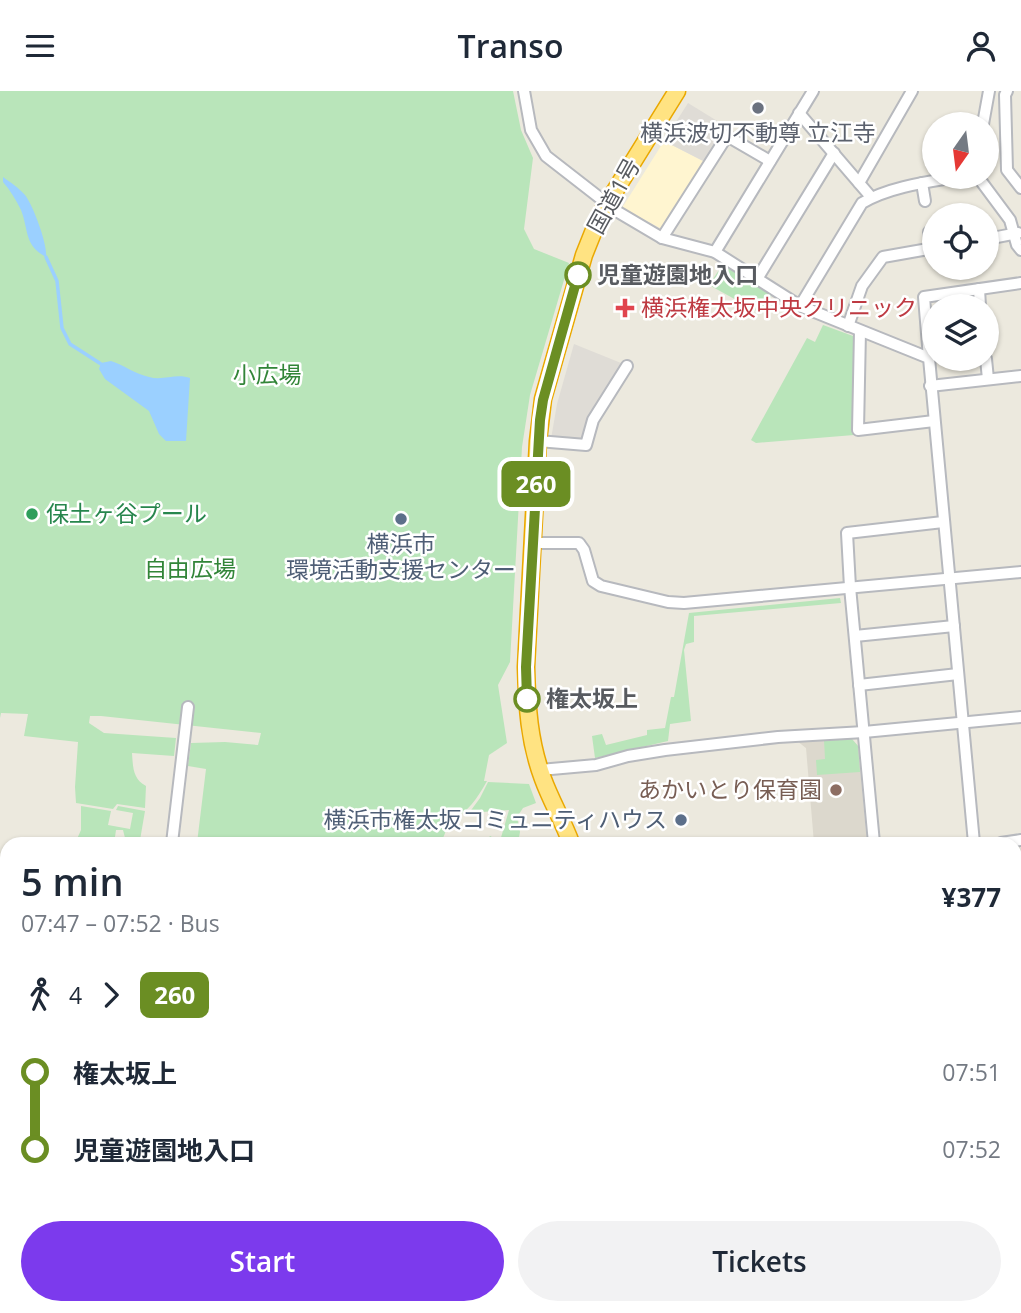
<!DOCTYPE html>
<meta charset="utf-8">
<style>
body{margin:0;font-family:"Open Sans","Noto Sans JP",sans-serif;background:#f2f2f3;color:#1f2937;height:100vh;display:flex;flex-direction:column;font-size:26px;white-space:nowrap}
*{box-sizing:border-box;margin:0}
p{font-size:23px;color:#747a83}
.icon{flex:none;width:38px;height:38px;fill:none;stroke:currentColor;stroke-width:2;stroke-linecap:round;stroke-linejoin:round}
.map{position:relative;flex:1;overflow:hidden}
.drawer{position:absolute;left:0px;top:746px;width:1022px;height:478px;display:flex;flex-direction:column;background:#fff;border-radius:21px 21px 0 0;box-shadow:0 2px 5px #0004}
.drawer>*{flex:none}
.badge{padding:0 14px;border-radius:10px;font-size:24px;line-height:46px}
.needle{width:46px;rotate:194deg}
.fabs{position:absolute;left:922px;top:21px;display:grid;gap:14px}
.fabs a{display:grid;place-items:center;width:77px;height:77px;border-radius:50%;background:#fff;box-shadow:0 2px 5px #0004;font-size:35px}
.map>.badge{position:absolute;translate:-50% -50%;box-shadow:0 0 0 4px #fff}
.legs{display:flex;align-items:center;gap:10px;height:77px;padding:0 21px;font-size:23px}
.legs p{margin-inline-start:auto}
.summary{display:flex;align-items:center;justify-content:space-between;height:119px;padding:0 21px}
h1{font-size:38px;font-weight:600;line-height:52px}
.primary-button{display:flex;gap:14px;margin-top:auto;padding:14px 21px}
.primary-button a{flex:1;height:80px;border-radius:42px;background:#7c3aed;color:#fff;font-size:28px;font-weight:600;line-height:80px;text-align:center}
.primary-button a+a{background:#f2f2f3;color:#1f2937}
ul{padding:0 21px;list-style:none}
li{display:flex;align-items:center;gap:24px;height:77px;font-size:26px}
li i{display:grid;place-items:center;width:10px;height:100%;margin:0 9px;background:currentColor}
li i::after{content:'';width:18px;height:18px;margin:-9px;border:5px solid;border-radius:50%;background:#fff}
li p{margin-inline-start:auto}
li:first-child i{background:linear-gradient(#0000 50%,currentColor 0)}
li:last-child i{background:linear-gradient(currentColor 50%,#0000 0)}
header{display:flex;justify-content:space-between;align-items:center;height:91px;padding:0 21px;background:#fff;font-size:32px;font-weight:600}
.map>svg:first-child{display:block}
</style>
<header><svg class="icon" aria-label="menu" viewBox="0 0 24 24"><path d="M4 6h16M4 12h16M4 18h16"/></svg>Transo<svg class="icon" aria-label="person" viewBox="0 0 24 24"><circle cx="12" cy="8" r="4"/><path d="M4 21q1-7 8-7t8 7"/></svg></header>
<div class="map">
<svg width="1021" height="1222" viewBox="0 0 1021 1222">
<rect width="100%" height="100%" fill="#ece9de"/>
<path fill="#fff5d0" d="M664,50L705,71L665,135L660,137L622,117Z"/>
<g fill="#dfdcd6">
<path d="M688,12L727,36L705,71L664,50Z"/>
<path d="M574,253L621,272L584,349L551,348L557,313Z"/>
</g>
<path fill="#dcd8cd" d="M851,647L858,655L867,752H814L806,657L797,650Z"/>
<g fill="#b9e5ba">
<path d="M0,0H513L521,39L533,67L524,138L534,158L569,172L530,304L522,356L510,571L498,594L507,652L489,664L484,690H487C477,708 468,721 450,730L441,752H197L206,678L188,675L191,652L225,651L258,654L261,642L101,625H90L89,632L104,642L176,647L174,665L132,662C133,677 133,688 146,695L145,717L117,713L113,718L76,712L75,696L78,651L24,645L28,623L1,622L0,627Z"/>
<path d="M723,173L772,204L760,222L709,194Z"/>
<path d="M823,234L853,245L855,250L854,344L756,352L751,349L807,247L815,251Z"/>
<path d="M840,507L841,512L694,525V551L686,553L684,559L691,630L670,633L668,650L595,667L592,645L602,643L606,654L647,644V639L665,637L671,606H674L689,522Z"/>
<path d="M851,647L858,655L860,681L817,684L816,669L825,668L824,649Z"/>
<path d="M488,691L529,693L536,712L523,717L517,726L520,741L518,752H485L490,745L500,750L509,719L469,722L480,707Z"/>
<path d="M81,715L111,720L108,734L130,738L133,722L116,719L118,715L145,720L140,749L125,747L123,739H116L115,746L140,752H38V748L46,749L47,746L54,752L77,748L81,739Z"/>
<path d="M280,1216H384L387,1222H278Z"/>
<path d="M519,1216H816L813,1222H509Z"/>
</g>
<g fill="#9bd0ff">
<path d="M3,86C10,91 19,97 25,104C33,114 48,154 46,166C24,154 29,140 21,119C16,109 10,99 3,91Z"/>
<path d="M111,270C124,274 135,283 149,286C163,290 176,282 190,287L186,350H166L159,343L149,320L105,288L99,278L101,272Z"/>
</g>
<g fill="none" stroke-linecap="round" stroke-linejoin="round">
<path stroke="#9bd0ff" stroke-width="3.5" d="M46,166L57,190L62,237L70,253L101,273"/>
<g stroke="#b7b9be" stroke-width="14">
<g id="minor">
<path d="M524,0L531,39L546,65L618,121L662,147L715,161L800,215L929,267L974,752"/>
<path d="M1007,0L1005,4L1007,79L1021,97"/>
<path d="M799,22L871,106"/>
<path d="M983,33L989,0"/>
<path d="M978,86L1010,129L1017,154L1021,159"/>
<path d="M859,92L912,0"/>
<path d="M922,92L925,110"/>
<path d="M929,141L932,157"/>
<path d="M662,147L727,45L770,70"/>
<path d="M987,148L1018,142"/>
<path d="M715,161L813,0"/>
<path d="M757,188L834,62"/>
<path d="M979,198L980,215"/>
<path d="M800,215L862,112C889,96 927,91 957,86"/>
<path d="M848,235L862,195L883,166L934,157"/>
<path d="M860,240L858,339L934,330"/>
<path d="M929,267L924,206L1021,192"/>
<path d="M986,268L988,288"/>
<path d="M930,295L1021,285"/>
<path d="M538,350L586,354L593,329L627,275"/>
<path d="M533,452H579L584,459L593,490L601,495L668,511L684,512L1021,481"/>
<path d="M855,545L954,535"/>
<path d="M859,594L958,583"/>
<path d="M540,679L596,674L628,665L665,659L778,646L864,641L1021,626"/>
<path d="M172,752L188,616"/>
<path d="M874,752L850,496L847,442L943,431"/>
<path d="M1001,752L1021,749"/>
<path d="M1015,855L1021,854"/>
<path d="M0,882L7,877"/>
<path d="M1015,913L1021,912"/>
<path d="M1015,973H1021"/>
<path d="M1015,1036L1021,1035"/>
<path d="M0,1066L7,1064"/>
<path d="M1015,1078H1021"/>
<path d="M1015,1178L1021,1179"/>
<path d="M0,1206L7,1215"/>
<path d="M248,1216L250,1222"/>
<path d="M72,1222L80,1216"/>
<path d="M864,1222L867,1216"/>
<path d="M899,1222L900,1216"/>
<path d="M942,1222L943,1216"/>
<path d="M992,1222V1216"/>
</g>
</g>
<g stroke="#eaa800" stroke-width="19">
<g id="highway">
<path d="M571,752C563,730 551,710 543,688C529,651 527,615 526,576L538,350L543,308L584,164L600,124L677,0"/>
<path d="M446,1222L453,1216"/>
</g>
</g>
<use href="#minor" stroke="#fff" stroke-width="10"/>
<use href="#highway" stroke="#ffe382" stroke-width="16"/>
</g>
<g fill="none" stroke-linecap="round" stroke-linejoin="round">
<g stroke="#fff" stroke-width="16">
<path id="line-1" d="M527,608L526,576L540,329L543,309L578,184"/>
</g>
<use href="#line-1" stroke="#6b8e23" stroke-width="10"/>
</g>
<circle fill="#6b7280" stroke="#fff" stroke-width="2.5" cx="758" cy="17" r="7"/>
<g fill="#fff" stroke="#6b8e23" stroke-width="3.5">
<circle cx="578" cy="184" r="12"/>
<circle cx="527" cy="608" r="12"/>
</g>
<path fill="#e0444e" stroke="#fff" stroke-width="2.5" d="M621.5 206.5h7v7h7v7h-7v7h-7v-7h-7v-7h7z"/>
<circle fill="#2e9e5b" stroke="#fff" stroke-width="2.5" cx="32" cy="423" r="7"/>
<g fill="#5c6f8a" stroke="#fff" stroke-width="2.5">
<circle cx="401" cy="428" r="7"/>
<circle cx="681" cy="729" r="7"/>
</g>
<circle fill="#8d6e63" stroke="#fff" stroke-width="2.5" cx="836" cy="699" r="7"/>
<g text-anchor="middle" stroke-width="5" stroke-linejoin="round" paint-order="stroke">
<g font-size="23" fill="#5b616d" stroke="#fff">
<text x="758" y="50">横浜波切不動尊 立江寺</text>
</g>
<g font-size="23" fill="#585b60" stroke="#fff">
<text transform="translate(614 105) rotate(-61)" y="8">国道1号</text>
</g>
<g font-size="23" font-weight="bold" fill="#585b60" stroke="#fff" text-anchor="start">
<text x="597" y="192">児童遊園地入口</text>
<text x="546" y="616">権太坂上</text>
</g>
<g font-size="23" fill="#be3a42" stroke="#fff" text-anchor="start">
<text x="641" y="225">横浜権太坂中央クリニック</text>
</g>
<g font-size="23" fill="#328538" stroke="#fff">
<text x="267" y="292">小広場</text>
<text x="190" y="486">自由広場</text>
</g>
<g font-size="23" fill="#27864d" stroke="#fff" text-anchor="start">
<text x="46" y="431">保土ヶ谷プール</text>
</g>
<g font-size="23" fill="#4e5e75" stroke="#fff">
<text x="401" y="461">横浜市<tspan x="401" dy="26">環境活動支援センター</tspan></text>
<text x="667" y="737" text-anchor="end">横浜市権太坂コミュニティハウス</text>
</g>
<g font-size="23" fill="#785e54" stroke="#fff" text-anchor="end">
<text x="822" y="707">あかいとり保育園</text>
</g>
</g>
</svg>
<div class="fabs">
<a><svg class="needle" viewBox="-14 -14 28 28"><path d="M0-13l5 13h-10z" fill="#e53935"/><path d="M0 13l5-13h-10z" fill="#747a83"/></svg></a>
<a><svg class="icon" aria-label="locate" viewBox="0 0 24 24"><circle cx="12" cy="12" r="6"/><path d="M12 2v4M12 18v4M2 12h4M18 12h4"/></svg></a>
<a><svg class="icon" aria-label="layers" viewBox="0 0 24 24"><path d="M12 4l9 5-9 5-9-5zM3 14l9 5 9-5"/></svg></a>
</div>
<b class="badge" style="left:536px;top:393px;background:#6b8e23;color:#fff">260</b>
<section class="drawer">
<div class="summary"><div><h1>5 min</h1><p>07:47 – 07:52 · Bus</p></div><b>¥377</b></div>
<div class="legs"><svg class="icon" aria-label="walk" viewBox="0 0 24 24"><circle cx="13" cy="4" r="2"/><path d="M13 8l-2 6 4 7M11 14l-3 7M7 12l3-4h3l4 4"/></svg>4<svg class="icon" aria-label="forward" viewBox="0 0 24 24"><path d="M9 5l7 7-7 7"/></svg><b class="badge" style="background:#6b8e23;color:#fff">260</b></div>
<ul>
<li><i style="color:#6b8e23"></i><b>権太坂上</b><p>07:51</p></li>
<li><i style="color:#6b8e23"></i><b>児童遊園地入口</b><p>07:52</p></li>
</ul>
<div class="primary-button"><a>Start</a><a>Tickets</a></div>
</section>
</div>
